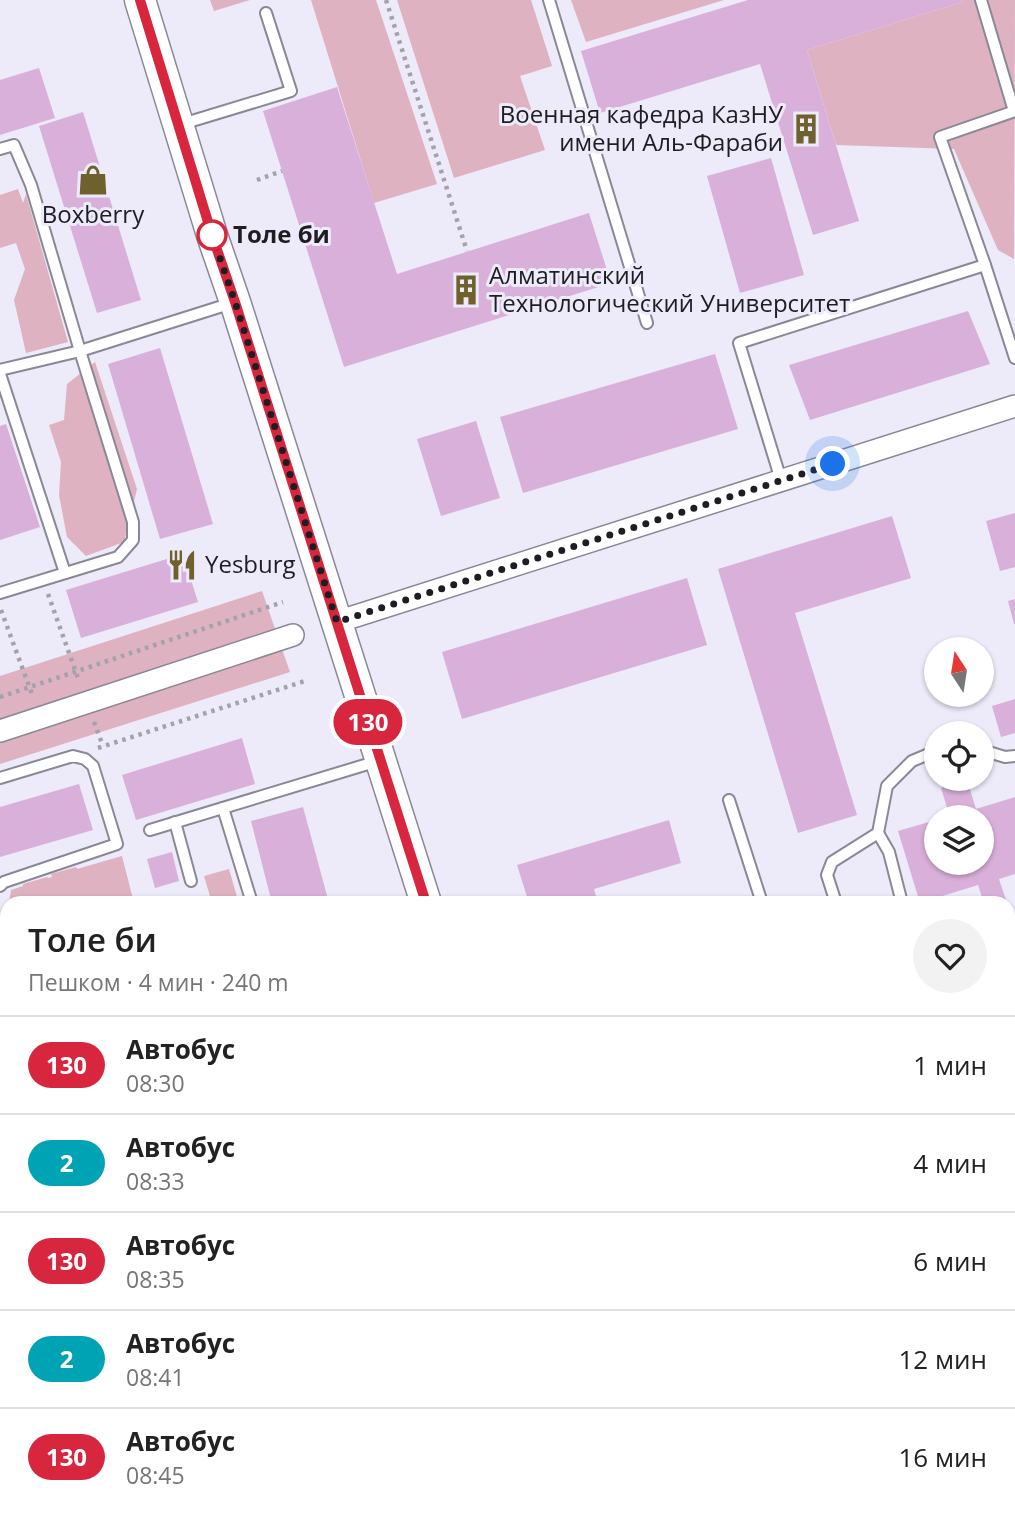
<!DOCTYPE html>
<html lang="ru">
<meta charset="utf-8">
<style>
body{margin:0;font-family:"Open Sans",sans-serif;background:#f2f2f2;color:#222;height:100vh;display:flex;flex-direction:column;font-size:26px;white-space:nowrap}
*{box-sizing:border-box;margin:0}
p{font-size:23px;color:#767676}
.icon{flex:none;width:38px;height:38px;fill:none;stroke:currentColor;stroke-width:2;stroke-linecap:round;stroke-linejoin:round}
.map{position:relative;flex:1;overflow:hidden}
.details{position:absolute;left:0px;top:896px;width:1015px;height:625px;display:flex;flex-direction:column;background:#fff;border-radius:21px 21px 0 0;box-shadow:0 2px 5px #0004}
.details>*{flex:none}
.badge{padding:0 14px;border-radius:23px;font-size:24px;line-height:46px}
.needle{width:46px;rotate:348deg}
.buttons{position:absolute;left:924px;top:637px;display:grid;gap:14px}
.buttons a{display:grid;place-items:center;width:70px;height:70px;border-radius:50%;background:#fff;box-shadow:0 2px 5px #0004;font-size:35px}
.you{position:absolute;width:35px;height:35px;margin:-18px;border:5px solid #fff;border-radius:50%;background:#1a73e8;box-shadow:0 0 0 10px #1a73e833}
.map>.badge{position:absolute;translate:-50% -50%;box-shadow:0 0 0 4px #fff}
.round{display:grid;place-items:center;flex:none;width:74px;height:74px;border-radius:37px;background:#f2f2f2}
.headline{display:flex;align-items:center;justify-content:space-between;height:119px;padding:0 28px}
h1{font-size:33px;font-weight:600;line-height:52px}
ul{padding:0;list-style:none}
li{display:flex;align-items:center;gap:21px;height:98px;padding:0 28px;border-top:2px solid #e0e0e0}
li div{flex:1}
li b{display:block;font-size:26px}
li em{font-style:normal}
li .badge{min-width:77px;font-weight:700;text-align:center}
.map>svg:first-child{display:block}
</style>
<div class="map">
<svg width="1015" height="1520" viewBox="0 0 1015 1520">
<rect width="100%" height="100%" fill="#edeaf9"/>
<g fill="#deb2c0">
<path d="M210,0H250L214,11Z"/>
<path d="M311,0H376L437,184L374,203Z"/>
<path d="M397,0H531L552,66L520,76L545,150L454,178Z"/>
<path d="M571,0H724L586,42Z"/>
<path d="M962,0H1015L1014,259L998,250L954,149L836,145L807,50L963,2Z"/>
<path d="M18,189L23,203L26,194L68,342L26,353L14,300L25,269L16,243L0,248V195Z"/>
<path d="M95,362L137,489L124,542L86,556L67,537L59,495L61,462L49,425L64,420L67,384Z"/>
<path d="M262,591L290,672L0,764V676Z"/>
<path d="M122,856L134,903H9L11,890L23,886V884L47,877L48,878L52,877L51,874L76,867L77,869Z"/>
<path d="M229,869L237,897L212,903L204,876Z"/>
<path d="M1008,1085H1011L1015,1135V1175L1008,1178Z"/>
</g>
<g fill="#d9b0d9">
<path d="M748,0H962L963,2L807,50L859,221L813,235L760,64L600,113L581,51Z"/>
<path d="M39,68L55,118L0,135V80Z"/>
<path d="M337,87L397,274L589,213L611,283L344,367L263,111Z"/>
<path d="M83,112L141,300L97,313L39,126Z"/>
<path d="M771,158L804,275L740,293L707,176Z"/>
<path d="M968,311L990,364L810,420L789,365Z"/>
<path d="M160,348L213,524L160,539L108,364Z"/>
<path d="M715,354L738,429L523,493L500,417Z"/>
<path d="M476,421L500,498L441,516L417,439Z"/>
<path d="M6,424L40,527L0,540V426Z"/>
<path d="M1015,513V567L1000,571L986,521Z"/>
<path d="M892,516L911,578L795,613L857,815L798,833L718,569Z"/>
<path d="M183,554L198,602L81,638L66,590Z"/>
<path d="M687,578L707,645L462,719L442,652Z"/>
<path d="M1015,599V624H1014L1008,601Z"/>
<path d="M1015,699V733L1001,737L992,706Z"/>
<path d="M242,738L255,784L136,820L122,775Z"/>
<path d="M967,780L976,809L1015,797V874L999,879L1007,903H984L978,885L920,903L898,831L936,820V863H982V817H950L941,788Z"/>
<path d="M79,784L93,830L0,857V807Z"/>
<path d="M303,807L329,903H272L251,821Z"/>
<path d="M669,820L681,863L594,889L598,903H529L517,865Z"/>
<path d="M172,852L179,881L155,888L147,859Z"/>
<path d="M1008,910L1015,930V1057L1008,1059Z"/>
<path d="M7,1050V1105L0,1107V1052Z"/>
<path d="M7,1148V1202L0,1204V1151Z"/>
<path d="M7,1279V1345L0,1348V1281Z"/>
<path d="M1015,1368V1445H1014L1008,1425V1371Z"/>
<path d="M0,1410L7,1430V1453L0,1455Z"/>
<path d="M386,1514H516L518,1520H365Z"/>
<path d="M708,1514H749L751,1520H710Z"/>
</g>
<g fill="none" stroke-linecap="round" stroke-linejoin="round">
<g stroke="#8a8895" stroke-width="14">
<g id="lane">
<path d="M549,0L647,323"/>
<path d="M981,0L1014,111"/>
<path d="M1015,111L940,137L985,265L1015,358"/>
<path d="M182,124L291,91L266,13"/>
<path d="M0,149L14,145L31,185L80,351L133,522V540L118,557L0,593"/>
<path d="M0,370L80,351L232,303"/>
<path d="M0,374L65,573"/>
<path d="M781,480L739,343L985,265"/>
<path d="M982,750L1005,757L1015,756"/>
<path d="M0,778L73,756L85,759L93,766L117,844L4,882L0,886"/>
<path d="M729,800L762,903"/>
<path d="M223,808L252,903"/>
<path d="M175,822L191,881"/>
<path d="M150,830L378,761"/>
<path d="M878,833L889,852L902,903"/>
<path d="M836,903L827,875L832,862L878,833L887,786L912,761L936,751"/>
<path d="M0,939L7,963"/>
<path d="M0,1021L7,1018"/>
<path d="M1008,1514L1010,1520"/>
</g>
</g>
<g stroke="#8a8895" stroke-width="24">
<g id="street">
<path d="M337,622L1015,406"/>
<path d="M0,731L293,635"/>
<path d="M86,1514L88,1520"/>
</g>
</g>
<g stroke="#8a8895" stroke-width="33">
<g id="secondary">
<path d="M140,0L212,235L235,302L426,903"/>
<path d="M1008,1195L1015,1193"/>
<path d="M0,1503L7,1501"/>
<path d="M619,1514L621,1520"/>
</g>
</g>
<g stroke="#a3a1ac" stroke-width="4.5" stroke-dasharray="3.5 5" stroke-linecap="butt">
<path d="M386,0L467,251"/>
<path d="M257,180L282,171"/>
<path d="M48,594L79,681"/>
<path d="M1,610L33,697"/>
<path d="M0,697L283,602"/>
<path d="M94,722L103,746"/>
<path d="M98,748L308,680"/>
<path d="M1008,1253L1015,1251"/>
<path d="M0,1464L7,1462"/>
</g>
<use href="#lane" stroke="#fff" stroke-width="10"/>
<use href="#street" stroke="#fff" stroke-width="21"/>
<use href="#secondary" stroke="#fff" stroke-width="30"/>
</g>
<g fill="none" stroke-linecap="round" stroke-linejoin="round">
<g stroke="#fff" stroke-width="16">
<path id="line" d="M140,0L212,235L235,302L426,903"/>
</g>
<use href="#line" stroke="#d7263d" stroke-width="10"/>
<path stroke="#1e1d22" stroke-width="7" stroke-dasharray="0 12.6" d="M212,235L235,302L337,622L833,464"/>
</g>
<defs>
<g id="building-bare" transform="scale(2.415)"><path d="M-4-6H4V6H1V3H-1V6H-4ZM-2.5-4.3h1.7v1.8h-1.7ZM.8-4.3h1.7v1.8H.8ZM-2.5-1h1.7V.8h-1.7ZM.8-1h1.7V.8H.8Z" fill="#6f612e" stroke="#edeaf9" stroke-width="2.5" paint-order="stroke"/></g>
<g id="shop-bare" transform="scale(2.415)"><path d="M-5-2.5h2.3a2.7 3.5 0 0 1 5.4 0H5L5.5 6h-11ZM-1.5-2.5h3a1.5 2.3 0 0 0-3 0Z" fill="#6f612e" stroke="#edeaf9" stroke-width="2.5" paint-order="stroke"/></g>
<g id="restaurant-bare" transform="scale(2.415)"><path d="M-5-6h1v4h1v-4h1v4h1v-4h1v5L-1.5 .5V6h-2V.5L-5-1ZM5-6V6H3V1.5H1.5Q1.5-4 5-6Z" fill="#6f612e" stroke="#edeaf9" stroke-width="2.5" paint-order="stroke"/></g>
</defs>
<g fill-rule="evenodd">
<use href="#building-bare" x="806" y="129"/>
<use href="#shop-bare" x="93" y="180"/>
<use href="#building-bare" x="466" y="290"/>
<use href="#restaurant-bare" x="182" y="565"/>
</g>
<circle fill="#fff" stroke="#d7263d" stroke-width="3.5" cx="212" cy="235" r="14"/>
<g text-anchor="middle" stroke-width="6" stroke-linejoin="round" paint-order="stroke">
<g font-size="24" fill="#1e1d22" stroke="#edeaf9" text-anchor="start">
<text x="783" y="123" text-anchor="end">Военная кафедра КазНУ<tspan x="783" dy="28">имени Аль-Фараби</tspan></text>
<text x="93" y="223" text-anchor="middle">Boxberry</text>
<text x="489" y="284">Алматинский<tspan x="489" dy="28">Технологический Университет</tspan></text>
<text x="205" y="573">Yesburg</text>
</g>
<g font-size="24" font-weight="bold" fill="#1e1d22" stroke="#edeaf9" text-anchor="start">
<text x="233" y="243">Толе би</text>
</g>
</g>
</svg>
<div class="buttons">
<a><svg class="needle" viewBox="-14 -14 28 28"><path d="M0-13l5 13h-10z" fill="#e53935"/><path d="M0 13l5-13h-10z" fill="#767676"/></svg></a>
<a><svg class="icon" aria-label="locate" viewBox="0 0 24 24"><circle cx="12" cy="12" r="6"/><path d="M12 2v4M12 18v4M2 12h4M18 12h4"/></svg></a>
<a><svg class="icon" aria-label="layers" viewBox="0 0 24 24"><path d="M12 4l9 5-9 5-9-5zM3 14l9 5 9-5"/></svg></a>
</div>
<div class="you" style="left:833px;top:464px"></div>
<b class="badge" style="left:368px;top:722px;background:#d7263d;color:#fff">130</b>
<section class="details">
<div class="headline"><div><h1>Толе би</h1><p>Пешком · 4 мин · 240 m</p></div><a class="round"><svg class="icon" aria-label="heart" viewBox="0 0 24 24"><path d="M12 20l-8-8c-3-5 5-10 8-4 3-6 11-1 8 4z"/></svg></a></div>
<ul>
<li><span class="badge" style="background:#d7263d;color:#fff">130</span><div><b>Автобус</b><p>08:30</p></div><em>1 мин</em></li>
<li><span class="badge" style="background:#00a3b4;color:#fff">2</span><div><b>Автобус</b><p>08:33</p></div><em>4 мин</em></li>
<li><span class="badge" style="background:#d7263d;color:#fff">130</span><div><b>Автобус</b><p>08:35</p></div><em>6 мин</em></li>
<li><span class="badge" style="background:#00a3b4;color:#fff">2</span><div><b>Автобус</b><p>08:41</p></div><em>12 мин</em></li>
<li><span class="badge" style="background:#d7263d;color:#fff">130</span><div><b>Автобус</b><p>08:45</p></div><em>16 мин</em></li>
</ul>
</section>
</div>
